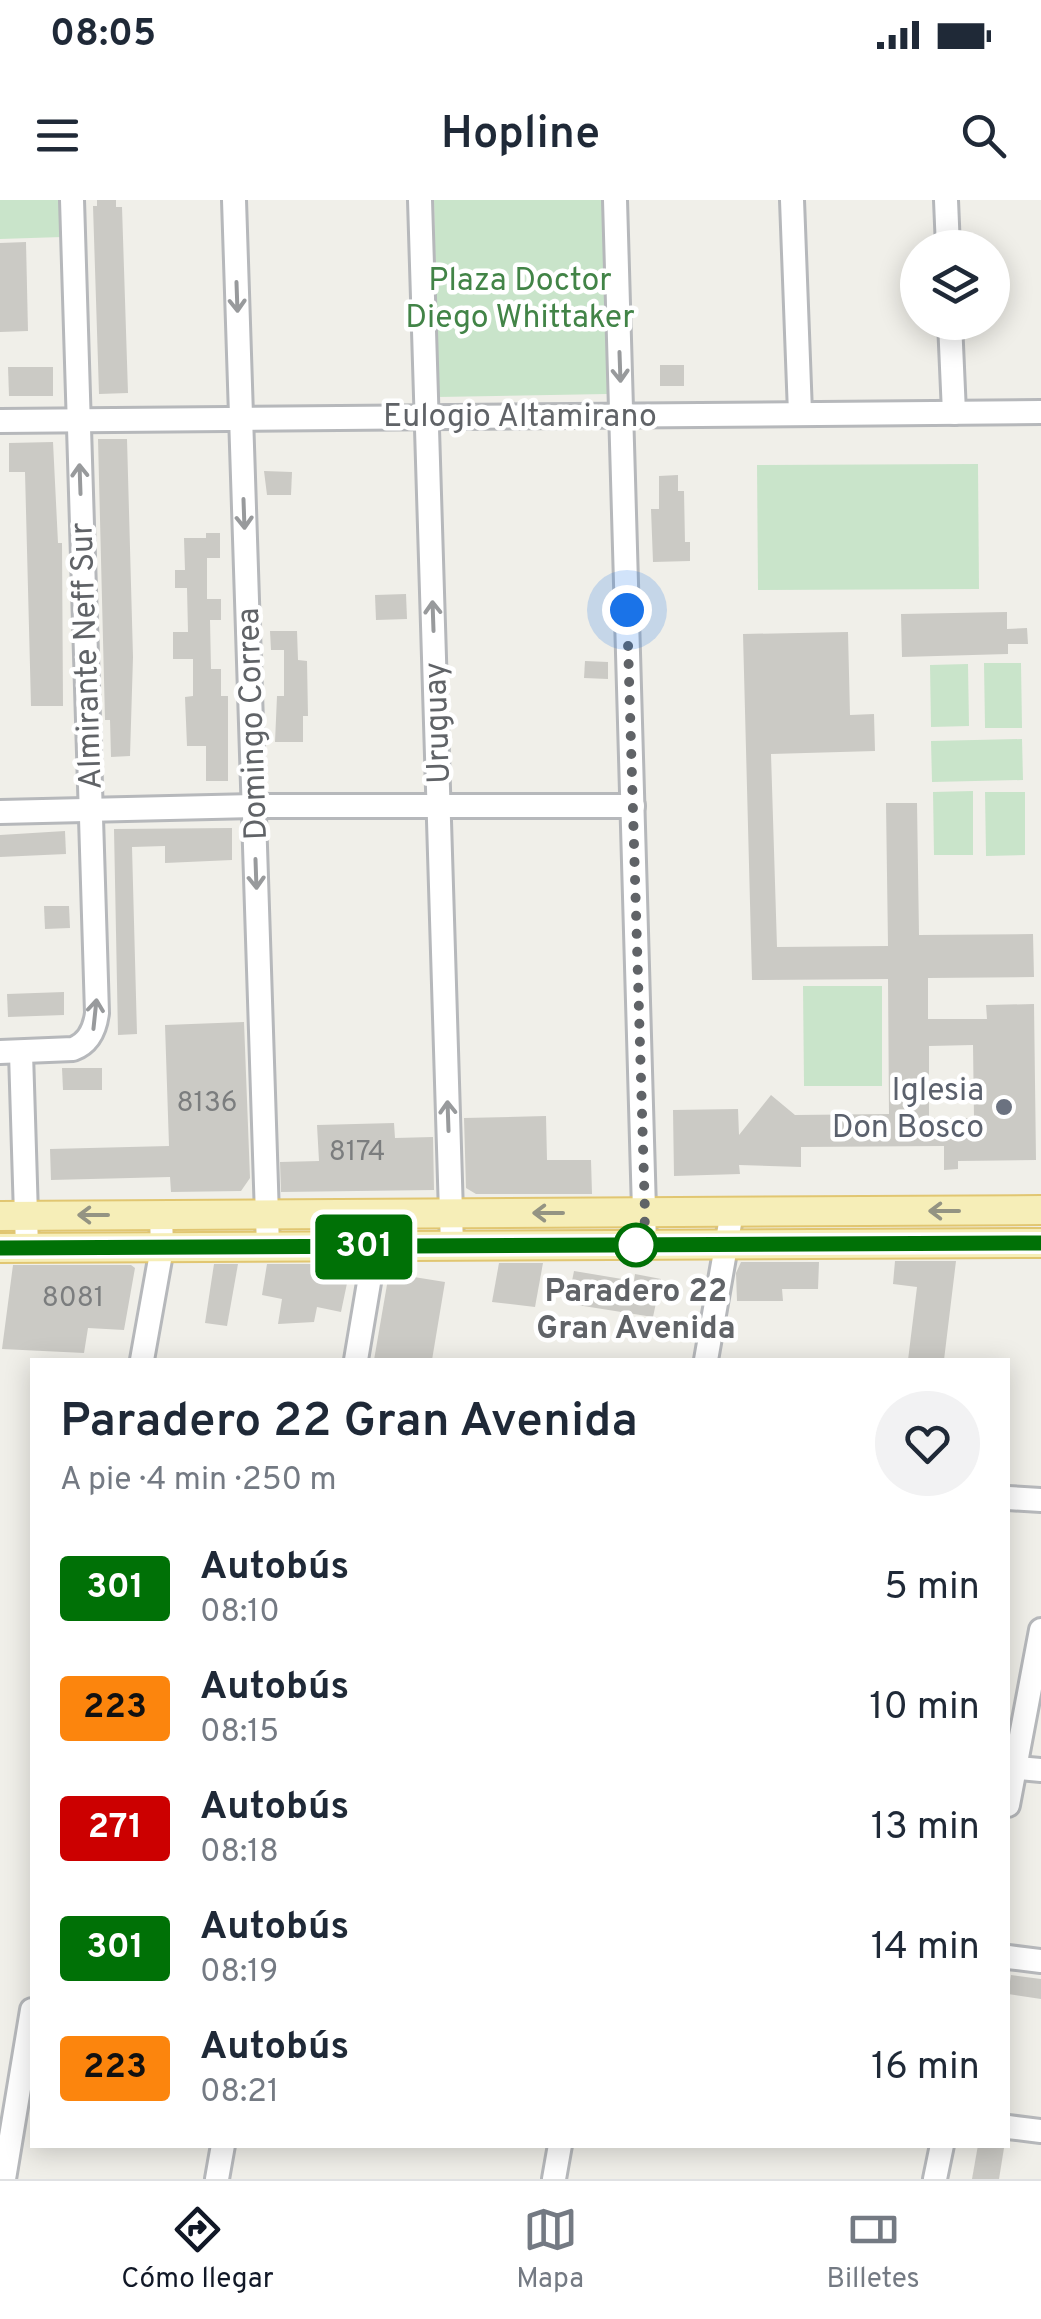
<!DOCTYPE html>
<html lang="es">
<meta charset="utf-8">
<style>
body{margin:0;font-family:Overpass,sans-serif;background:#f2f2f3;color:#1f2937;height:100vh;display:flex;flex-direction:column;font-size:38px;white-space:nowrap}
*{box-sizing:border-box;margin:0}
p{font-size:32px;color:#747a83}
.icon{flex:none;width:55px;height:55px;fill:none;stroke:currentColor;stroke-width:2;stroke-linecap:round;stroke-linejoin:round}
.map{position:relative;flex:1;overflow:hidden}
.side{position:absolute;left:30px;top:1158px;width:980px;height:790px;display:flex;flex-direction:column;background:#fff;border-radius:0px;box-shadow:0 5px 25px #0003}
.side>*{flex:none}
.badge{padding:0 20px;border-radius:8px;font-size:35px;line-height:65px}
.buttons{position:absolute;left:900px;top:30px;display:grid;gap:20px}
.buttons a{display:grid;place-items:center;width:110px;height:110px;border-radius:50%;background:#fff;box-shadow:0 5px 25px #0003;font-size:50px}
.you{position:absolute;width:50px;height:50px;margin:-25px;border:8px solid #fff;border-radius:50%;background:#1a73e8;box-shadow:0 0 0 15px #1a73e833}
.map>.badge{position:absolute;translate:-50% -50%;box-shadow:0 0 0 5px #fff}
.round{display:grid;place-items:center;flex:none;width:105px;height:105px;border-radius:52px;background:#f2f2f3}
.summary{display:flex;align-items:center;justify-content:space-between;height:170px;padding:0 30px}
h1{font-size:48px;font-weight:600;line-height:75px}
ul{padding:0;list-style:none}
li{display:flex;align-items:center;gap:30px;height:120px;padding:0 30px}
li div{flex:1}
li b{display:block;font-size:38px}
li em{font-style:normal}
li .badge{min-width:110px;font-weight:700;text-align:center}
.status{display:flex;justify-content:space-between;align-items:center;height:70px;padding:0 50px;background:#fff;direction:ltr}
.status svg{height:28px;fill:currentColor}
header{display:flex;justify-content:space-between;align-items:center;height:130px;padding:0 30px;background:#fff;font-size:45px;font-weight:600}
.menu{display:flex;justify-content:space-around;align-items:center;height:140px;border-top:2px solid #e0e1e3;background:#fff;font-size:28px;color:#747a83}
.menu a{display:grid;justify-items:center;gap:5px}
.menu .current{color:#111827}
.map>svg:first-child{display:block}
</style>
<div class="status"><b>08:05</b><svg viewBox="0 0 49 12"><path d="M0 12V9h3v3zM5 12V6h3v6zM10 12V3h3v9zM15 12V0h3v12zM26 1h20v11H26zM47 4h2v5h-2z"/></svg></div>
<header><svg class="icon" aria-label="menu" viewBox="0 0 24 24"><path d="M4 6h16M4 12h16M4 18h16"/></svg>Hopline<svg class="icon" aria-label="search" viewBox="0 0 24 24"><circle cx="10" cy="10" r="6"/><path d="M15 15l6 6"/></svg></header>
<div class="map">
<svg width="1041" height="1979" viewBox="0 0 1041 1979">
<rect width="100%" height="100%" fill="#f0efe9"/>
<g fill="#c9e4ca">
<path d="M0,0H60L62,37L0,39Z"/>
<path d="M434,0H603L607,194L438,197Z"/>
<path d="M978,264L979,389L758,390L757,265Z"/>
<path d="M984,463H1021L1022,528H985Z"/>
<path d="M968,464L969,526L931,527L930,465Z"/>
<path d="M1022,539L1023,580L932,582L931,541Z"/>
<path d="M973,591V655H934L933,592Z"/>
<path d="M985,592H1025V655L986,656Z"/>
<path d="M803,786H882V886H804Z"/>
</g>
<g fill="#cbcac5" fill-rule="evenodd">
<path d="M97,0H116V7H122L128,193L99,194L93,6H97Z"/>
<path d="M26,42L28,131L0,132V43Z"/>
<rect x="660" y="165" width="24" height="21"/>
<path d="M8,167H53V196H9Z"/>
<path d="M98,239H127L133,457L130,556L111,557L110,520H105Z"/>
<path d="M53,242L58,343H62L63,506H31L25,272H9V243Z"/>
<path d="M264,271L292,272L291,295H267Z"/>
<path d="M678,275V291H684L685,342H690V361L653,362L651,309H659V276Z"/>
<path d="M206,333H220V358H207V399H221V420H210L211,469H221V496H228V581H206V546H187L185,497L193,496V459H173V432H188L187,388H175V370H185L184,338H206Z"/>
<path d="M406,394L407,419L376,420L375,395Z"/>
<path d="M1007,412V429L1027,428L1028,444H1008V454L902,457L901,414Z"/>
<path d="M270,431H297L298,460L307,461L308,516H303V542H275L277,496H284V450H271Z"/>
<path d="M848,432L850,515L874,514L875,551L771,554L777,747L888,746L886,603H917L919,735L1033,734L1034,777L928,778V819H987L986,805L1034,804L1036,960L958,961V969L944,970V946L801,947V967L739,965L740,974L674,976L673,910L738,909L739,935L771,895L795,915L889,914L888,779L752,780L743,434ZM973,845L974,918H929V846Z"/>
<path d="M585,461L608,462V479L584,478Z"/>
<path d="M232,628V660L165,663V646L132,647L137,834L118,835L114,629Z"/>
<path d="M65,631L66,654L0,657V635Z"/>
<path d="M44,706H69L70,728L45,729Z"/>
<path d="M64,792V815L8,817L7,794Z"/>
<path d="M244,822L250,978L241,991L171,992L170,977L51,980L50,949L169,946L165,825Z"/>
<path d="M62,868H102V890H63Z"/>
<path d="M546,916L547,960H591L592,994H476L466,988L464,918Z"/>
<path d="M394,923L395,938L433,937L434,990L281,992L280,962L319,961L317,925Z"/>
<path d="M895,1061H956L944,1160H908L917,1087L893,1084Z"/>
<path d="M741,1062H819L818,1089H782L783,1101H737L736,1073Z"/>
<path d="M499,1063H543L535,1107L492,1102Z"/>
<path d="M214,1064H238L227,1126L205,1123Z"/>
<path d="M267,1064H346L350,1069L341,1112L317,1107L314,1122L278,1124L282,1099L262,1095Z"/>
<path d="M13,1065H131L135,1068L124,1130L88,1128L84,1153L2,1149Z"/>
<path d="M574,1071L634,1081L635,1074L661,1079L653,1117L577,1105L579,1093L570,1091Z"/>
<path d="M389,1073L445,1082L432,1160H374Z"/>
<path d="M1011,1775L1041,1779V1799L1008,1794Z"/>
<path d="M978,1945L1004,1948L999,1979H972Z"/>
</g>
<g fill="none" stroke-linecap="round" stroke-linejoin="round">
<g stroke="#b6b8bb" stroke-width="28">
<g id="minor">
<path d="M234,0L268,1047"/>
<path d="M420,0L452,1046"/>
<path d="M615,0L645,1045"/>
<path d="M792,0L800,213"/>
<path d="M946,0L948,48"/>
<path d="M950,122L954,213"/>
<path d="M0,221L1041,212"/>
<path d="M0,612L254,606H633"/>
<path d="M0,852L73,849C89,843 95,829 97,813L72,0"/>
<path d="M21,853L27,1048"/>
<path d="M142,1160L162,1048L161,1015"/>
<path d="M356,1160L375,1047"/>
<path d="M706,1160L732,1012"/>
<path d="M1008,1298L1041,1300"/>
<path d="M1008,1567L1041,1570"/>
<path d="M1008,1605L1041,1430"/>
<path d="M1008,1757L1041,1761"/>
<path d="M1008,1927L1041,1931"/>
<path d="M4,1979L32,1810"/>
<path d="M217,1979L223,1945"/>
<path d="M554,1979L560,1945"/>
<path d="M935,1979L942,1945"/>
</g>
</g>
<g stroke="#e1c671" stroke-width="32">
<g id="major">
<path d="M0,1016L1041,1010"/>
<path d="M0,1048L1041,1043"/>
</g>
</g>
<use href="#minor" stroke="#fff" stroke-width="22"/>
<use href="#major" stroke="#f6eeb8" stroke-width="28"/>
</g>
<defs><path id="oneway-shaft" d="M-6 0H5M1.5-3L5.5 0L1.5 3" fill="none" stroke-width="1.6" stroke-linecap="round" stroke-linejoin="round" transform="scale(2.5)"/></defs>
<g stroke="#989a9c">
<use href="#oneway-shaft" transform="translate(237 97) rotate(88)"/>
<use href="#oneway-shaft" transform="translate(620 167) rotate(88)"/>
<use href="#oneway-shaft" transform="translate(80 279) rotate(-92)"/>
<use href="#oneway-shaft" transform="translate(244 314) rotate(88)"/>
<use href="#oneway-shaft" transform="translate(433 416) rotate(-92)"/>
<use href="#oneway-shaft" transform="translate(256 674) rotate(88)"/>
<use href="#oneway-shaft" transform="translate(95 814) rotate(-84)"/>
<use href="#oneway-shaft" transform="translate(448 916) rotate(-92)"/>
</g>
<g stroke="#949483">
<use href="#oneway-shaft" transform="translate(944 1011) rotate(180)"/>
<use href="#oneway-shaft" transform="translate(548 1013) rotate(180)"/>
<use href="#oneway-shaft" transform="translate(93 1015) rotate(180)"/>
</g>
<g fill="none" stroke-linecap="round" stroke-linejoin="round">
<g stroke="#fff" stroke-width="22">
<path id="line" d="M0,1048L1041,1043"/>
</g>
<use href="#line" stroke="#007106" stroke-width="15"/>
<path stroke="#606367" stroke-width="10" stroke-dasharray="0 18" d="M627,410L645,1013L644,1045H636"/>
</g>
<circle fill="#6b7280" stroke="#fff" stroke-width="4" cx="1004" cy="907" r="10"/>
<circle fill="#fff" stroke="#007106" stroke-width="5" cx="636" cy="1045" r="20"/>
<g text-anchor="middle" stroke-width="9" stroke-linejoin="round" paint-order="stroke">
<g font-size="28" fill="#7b7d7e">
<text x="207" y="911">8136</text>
<text x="357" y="960">8174</text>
<text x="73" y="1106">8081</text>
</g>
<g font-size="32" fill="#428447" stroke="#fff">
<text x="520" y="90">Plaza Doctor<tspan x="520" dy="37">Diego Whittaker</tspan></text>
</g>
<g font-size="32" fill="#606367" stroke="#fff">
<text x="520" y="226">Eulogio Altamirano</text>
<text transform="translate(85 456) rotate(-92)" y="11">Almirante Neff Sur</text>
<text transform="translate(436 523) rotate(-92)" y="11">Uruguay</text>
<text transform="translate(251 524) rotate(-92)" y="11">Domingo Correa</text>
</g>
<g font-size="32" fill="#5b616d" stroke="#fff" text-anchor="end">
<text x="984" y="900">Iglesia<tspan x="984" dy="37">Don Bosco</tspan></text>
</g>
<g font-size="32" font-weight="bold" fill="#606367" stroke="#fff">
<text x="636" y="1101">Paradero 22<tspan x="636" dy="37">Gran Avenida</tspan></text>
</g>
</g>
</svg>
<div class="buttons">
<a><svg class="icon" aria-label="layers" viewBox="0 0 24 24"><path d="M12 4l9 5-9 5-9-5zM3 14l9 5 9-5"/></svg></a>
</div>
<div class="you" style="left:627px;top:410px"></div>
<b class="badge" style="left:364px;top:1047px;background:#007106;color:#fff">301</b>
<section class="side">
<div class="summary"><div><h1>Paradero 22 Gran Avenida</h1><p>A pie · 4 min · 250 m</p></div><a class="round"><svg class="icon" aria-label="heart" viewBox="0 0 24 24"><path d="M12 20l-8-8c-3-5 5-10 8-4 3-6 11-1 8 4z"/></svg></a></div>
<ul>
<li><span class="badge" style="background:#007106;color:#fff">301</span><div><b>Autobús</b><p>08:10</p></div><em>5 min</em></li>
<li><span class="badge" style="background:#fc850d;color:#111">223</span><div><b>Autobús</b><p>08:15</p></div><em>10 min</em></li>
<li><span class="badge" style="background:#c00;color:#fff">271</span><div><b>Autobús</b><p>08:18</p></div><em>13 min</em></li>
<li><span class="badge" style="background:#007106;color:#fff">301</span><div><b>Autobús</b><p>08:19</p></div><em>14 min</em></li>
<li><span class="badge" style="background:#fc850d;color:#111">223</span><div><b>Autobús</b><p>08:21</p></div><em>16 min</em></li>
</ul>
</section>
</div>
<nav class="menu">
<a class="current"><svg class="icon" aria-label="directions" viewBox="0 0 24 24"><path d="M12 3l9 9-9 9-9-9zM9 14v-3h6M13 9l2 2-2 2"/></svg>Cómo llegar</a>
<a><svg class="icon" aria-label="map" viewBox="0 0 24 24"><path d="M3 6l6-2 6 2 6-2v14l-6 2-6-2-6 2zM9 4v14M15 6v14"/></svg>Mapa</a>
<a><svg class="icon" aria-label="tickets" viewBox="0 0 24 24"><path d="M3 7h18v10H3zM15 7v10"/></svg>Billetes</a>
</nav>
